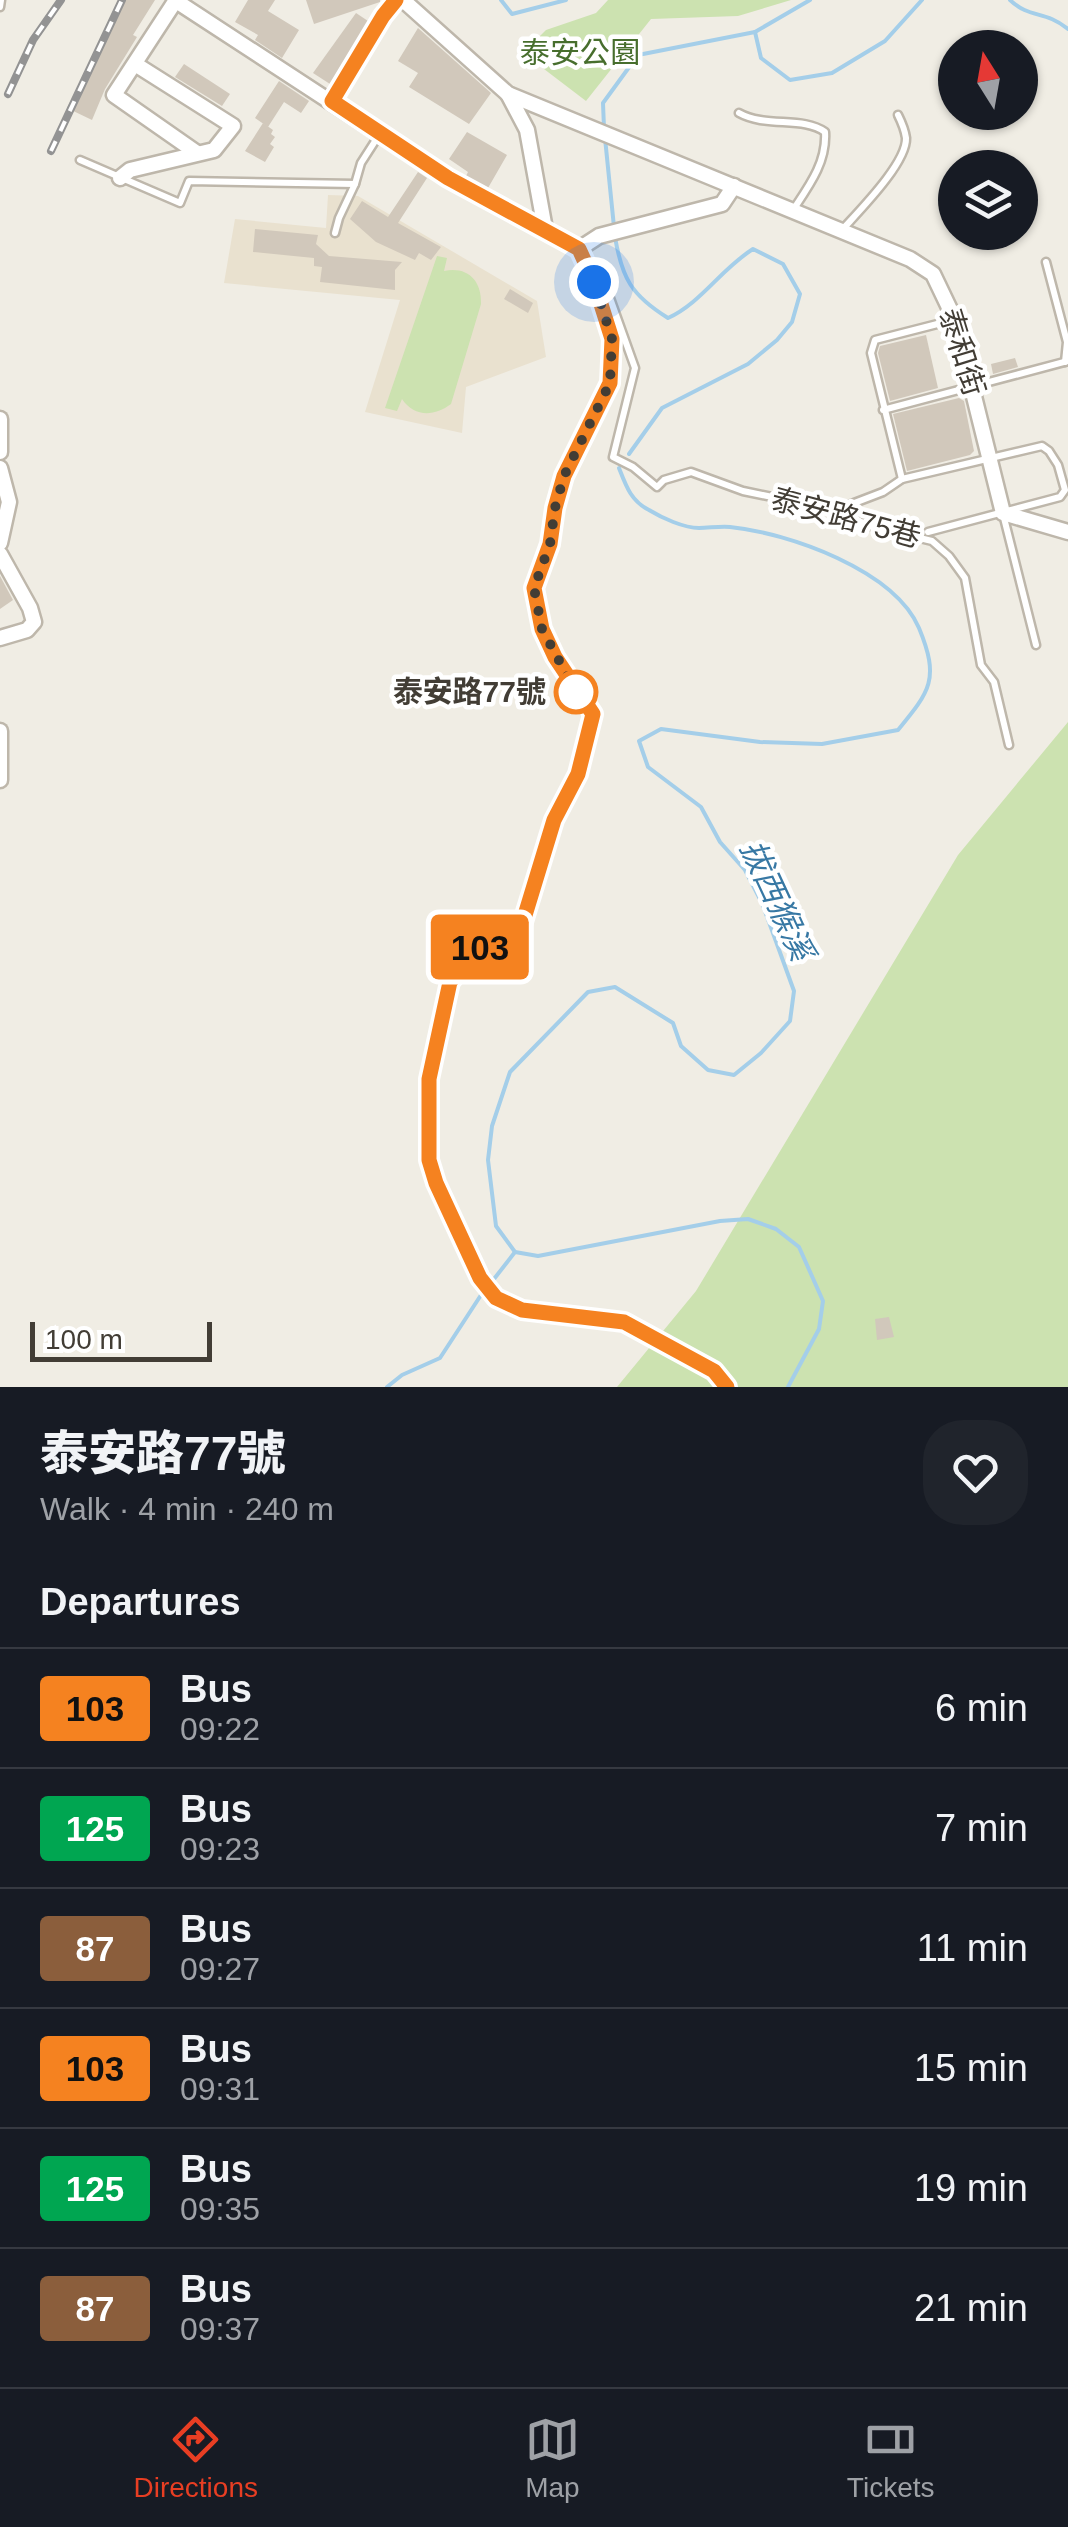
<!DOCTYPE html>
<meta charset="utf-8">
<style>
body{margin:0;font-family:Arial,"Noto Sans TC",sans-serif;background:#20242c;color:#f1f3f6;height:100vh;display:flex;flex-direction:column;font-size:38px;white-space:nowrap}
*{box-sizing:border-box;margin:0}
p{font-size:32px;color:#9ea1a6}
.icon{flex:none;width:55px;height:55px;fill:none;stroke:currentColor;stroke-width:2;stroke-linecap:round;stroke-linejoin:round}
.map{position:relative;height:1387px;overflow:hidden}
.sheet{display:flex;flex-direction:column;background:#171b24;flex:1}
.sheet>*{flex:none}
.badge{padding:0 20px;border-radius:8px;font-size:35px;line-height:65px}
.needle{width:65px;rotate:349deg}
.fabs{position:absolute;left:938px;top:30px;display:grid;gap:20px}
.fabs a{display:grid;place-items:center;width:100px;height:100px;border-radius:50%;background:#171b24;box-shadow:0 2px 8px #0004;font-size:50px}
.scale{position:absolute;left:30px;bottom:25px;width:182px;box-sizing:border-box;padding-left:10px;border:5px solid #423d35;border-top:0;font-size:28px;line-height:35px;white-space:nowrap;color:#423d35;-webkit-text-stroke:8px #fff;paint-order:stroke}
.you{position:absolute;width:50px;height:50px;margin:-25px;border:8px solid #fff;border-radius:50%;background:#1a73e8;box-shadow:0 0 0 15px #1a73e833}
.map>.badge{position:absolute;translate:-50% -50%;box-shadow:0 0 0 5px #fff}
h2{padding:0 40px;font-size:38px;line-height:90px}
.round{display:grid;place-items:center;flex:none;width:105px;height:105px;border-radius:40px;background:#20242c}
.head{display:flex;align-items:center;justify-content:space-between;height:170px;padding:0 40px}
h1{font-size:48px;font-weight:800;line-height:75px}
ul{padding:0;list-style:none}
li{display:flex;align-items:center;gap:30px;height:120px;padding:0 40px;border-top:2px solid #363941}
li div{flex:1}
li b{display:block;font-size:38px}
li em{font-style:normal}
li .badge{min-width:110px;font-weight:700;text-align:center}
.tabs{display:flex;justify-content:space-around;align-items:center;height:140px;border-top:2px solid #363941;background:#171b24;font-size:28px;color:#9ea1a6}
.tabs a{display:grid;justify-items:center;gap:5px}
.tabs .current{color:#e83e23}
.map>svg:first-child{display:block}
</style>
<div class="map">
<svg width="1068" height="1387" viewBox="0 0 1068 1387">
<rect width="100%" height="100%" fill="#f0ede4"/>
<path fill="#e9e1cf" d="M328,195L358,196L537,301L546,357L466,387L462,433L365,412L400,300L224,283L235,219L326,228Z"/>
<g fill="#cce2b0">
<path d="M608,0H791L738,16L651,19L586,101L523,53L546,30L596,13Z"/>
<path d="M437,256L447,258L444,271C467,266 482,280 481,304L451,404C434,417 414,417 402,399L397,411L385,408Z"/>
<path d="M1068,722V1387H617L696,1291L958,855Z"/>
</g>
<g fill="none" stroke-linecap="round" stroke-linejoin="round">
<g stroke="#a4cee9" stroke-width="4">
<path d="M501,0L512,14L566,0"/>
<path d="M1010,0C1030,19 1045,10 1068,29"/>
<path d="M755,32L761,58L790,80L832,73L885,41L922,0"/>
<path d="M604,128L603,103L638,55L755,32L810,0"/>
<path d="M605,138L614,227"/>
<path d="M615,237C622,278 631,295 668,318C701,303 721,269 753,249L783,264L800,294L792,322L777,340L748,364L662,408L629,454"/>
<path d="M619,468C626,486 631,501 649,510C662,518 684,528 699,528C709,528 720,526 730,527C789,533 894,570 919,628C940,679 930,691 898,730L822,744L760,742L661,729L639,741L648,767L701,807L720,842L745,870L762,903L794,991L790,1021L761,1053L734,1075L708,1070L681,1046L673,1023L615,987L588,992L510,1072L492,1126L488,1160L496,1226L515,1252L538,1256L720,1221L748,1219L776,1229L799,1247L823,1301L819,1329L788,1387"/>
<path d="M494,1279L515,1252"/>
<path d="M387,1387L402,1375L440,1358L481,1295"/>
</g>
</g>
<g fill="#d1c8bb">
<path d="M124,0H155L133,35L137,37L105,89L92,120L67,108Z"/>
<path d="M248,0H275L268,11L299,30L282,58L255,40L258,35L235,22Z"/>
<path d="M306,0H380V2L314,24Z"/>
<path d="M356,13L368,21L330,84L313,73Z"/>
<path d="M418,28L491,93L469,124L409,87L418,73L398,61Z"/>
<path d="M184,64L230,94L222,106L175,77Z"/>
<path d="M279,81L309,101L301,113L284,102L268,127L255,118Z"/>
<path d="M263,123L273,130L271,134L275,137L270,144L274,147L265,162L245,151Z"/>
<path d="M467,132L507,155L488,188L466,176L468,172L449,159Z"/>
<path d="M418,172L427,178L398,223L441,247L431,260L419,253L415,260L376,242L350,219L362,201L388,217Z"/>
<path d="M255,229L318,235L316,244L329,256L402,262L395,270V290L320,282L322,267L314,266V258L253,252Z"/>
<path d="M510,289L533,303L528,313L504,299Z"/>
<path d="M926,335L938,388L890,401L878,353L880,346Z"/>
<path d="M1015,358L1018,367L993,374L991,364Z"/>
<path d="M959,398L964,401L974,451L970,455L907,471L893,414Z"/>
<path d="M0,576L13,600L0,609Z"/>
<path d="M889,1317L894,1337L877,1340L875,1319Z"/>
</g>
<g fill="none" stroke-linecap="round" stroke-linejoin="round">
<g stroke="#beb7ab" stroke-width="11">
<g id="lane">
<path d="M0,7L1,0"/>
<path d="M739,113C766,128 803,116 825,132C827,162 809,186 793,210"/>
<path d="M80,160L180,203L189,181L355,184L361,163L379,135"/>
<path d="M842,230C859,211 907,163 906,138C905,131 901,121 898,115"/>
<path d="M335,233L339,218L355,184"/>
<path d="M1046,262L1067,342L1065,362"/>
<path d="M596,282L605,284L635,368L613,457L633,467L657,487L664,480L691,472L743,491L835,510L870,526L932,541L949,556L965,578L981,665L994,682L1009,745"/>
<path d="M883,410L1068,361"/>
<path d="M902,479L871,353L875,340L953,320"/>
<path d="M836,510L883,492L902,479L1042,446L1049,451L1058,465L1065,490L1060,497L928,532"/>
<path d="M1003,514L1036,645"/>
</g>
</g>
<g stroke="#beb7ab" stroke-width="19">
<g id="street">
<path d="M176,0L114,95L197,153"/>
<path d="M403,0L508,94L910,259L933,274L955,320L1003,513L1068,532"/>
<path d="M176,1L447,178L579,249L594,282L611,339L610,383L564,476L555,508L550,543L534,588L542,629L555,657L593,714L578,773L554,820L522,925L476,949L450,982L429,1079V1161L436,1183L480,1278L496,1298L522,1310L625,1323L714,1371L727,1387"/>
<path d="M508,94L527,130L545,229"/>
<path d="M332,101L383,16L397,0"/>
<path d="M120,178L130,170L214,150L233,126L135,64"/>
<path d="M579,249L599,236L722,204L734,186"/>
<path d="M0,419V452"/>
<path d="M0,468L9,502L0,543"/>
<path d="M0,554L30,608L34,622L27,630L0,638"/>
<path d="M0,731V780"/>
</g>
</g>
<use href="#lane" stroke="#fff" stroke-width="6"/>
<use href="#street" stroke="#fff" stroke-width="14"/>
<g stroke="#939393" stroke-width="8">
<g id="rail">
<path d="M8,94L33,40L61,0"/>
<path d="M51,151L122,0"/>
</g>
</g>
<use href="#rail" stroke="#fff" stroke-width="4" stroke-dasharray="11" stroke-linecap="butt"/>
</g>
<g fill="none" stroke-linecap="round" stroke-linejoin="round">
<g stroke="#fff" stroke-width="22">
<path id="line" d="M396,0L383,16L332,101L448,178L579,249L594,282L612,339L610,383L564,476L555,508L550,544L534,588L542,629L555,657L593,714L578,774L554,820L522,925L476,949L450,982L429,1079V1160L436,1183L480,1278L496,1298L522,1310L624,1322L714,1371L727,1387"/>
</g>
<use href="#line" stroke="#f58220" stroke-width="15"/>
<path stroke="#423d35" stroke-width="10" stroke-dasharray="0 18" d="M576,692L542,629L534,588L550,544L555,508L564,476L610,383L612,339L594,282"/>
</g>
<circle fill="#fff" stroke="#f58220" stroke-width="5" cx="576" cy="692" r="20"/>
<g text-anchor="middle" stroke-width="9" stroke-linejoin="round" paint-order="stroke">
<g font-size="30" fill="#476e2d" stroke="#fff">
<text x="580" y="63">泰安公園</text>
</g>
<g font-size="30" fill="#423d35" stroke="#fff">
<text transform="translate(962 352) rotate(73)" y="10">泰和街</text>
<text transform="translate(846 518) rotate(15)" y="10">泰安路75巷</text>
</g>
<g font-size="30" font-weight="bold" fill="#423d35" stroke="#fff" text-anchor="end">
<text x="546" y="702">泰安路77號</text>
</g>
<g font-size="32" font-style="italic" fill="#3778a4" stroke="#fff">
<text transform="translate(777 900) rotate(65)" y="11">拔西猴溪</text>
</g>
</g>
</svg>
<div class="fabs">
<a><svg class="needle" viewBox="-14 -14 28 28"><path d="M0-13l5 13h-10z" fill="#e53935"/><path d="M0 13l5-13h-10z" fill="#9ea1a6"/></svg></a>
<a><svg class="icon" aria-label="layers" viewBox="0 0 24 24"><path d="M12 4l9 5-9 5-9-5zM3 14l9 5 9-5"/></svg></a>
</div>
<div class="scale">100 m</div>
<div class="you" style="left:594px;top:282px"></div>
<b class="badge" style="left:480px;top:947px;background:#f58220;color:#111">103</b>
</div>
<section class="sheet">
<div class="head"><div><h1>泰安路77號</h1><p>Walk · 4 min · 240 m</p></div><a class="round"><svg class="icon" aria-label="heart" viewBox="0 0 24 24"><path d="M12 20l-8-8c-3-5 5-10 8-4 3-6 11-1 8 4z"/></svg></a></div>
<h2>Departures</h2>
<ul>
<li><span class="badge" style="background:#f58220;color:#111">103</span><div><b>Bus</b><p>09:22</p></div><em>6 min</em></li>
<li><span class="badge" style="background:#00a651;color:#fff">125</span><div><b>Bus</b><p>09:23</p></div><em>7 min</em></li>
<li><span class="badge" style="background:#8b5e3c;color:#fff">87</span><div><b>Bus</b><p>09:27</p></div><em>11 min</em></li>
<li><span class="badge" style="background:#f58220;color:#111">103</span><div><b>Bus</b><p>09:31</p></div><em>15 min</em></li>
<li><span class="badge" style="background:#00a651;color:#fff">125</span><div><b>Bus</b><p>09:35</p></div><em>19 min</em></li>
<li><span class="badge" style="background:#8b5e3c;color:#fff">87</span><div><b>Bus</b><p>09:37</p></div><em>21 min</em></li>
</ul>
</section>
<nav class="tabs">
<a class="current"><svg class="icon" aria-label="directions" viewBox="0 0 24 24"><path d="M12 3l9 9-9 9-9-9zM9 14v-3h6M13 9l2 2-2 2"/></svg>Directions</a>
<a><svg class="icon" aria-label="map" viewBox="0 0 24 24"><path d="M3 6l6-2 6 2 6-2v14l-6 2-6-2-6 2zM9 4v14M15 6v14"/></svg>Map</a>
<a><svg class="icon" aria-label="tickets" viewBox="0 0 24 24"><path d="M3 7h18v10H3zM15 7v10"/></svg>Tickets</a>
</nav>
